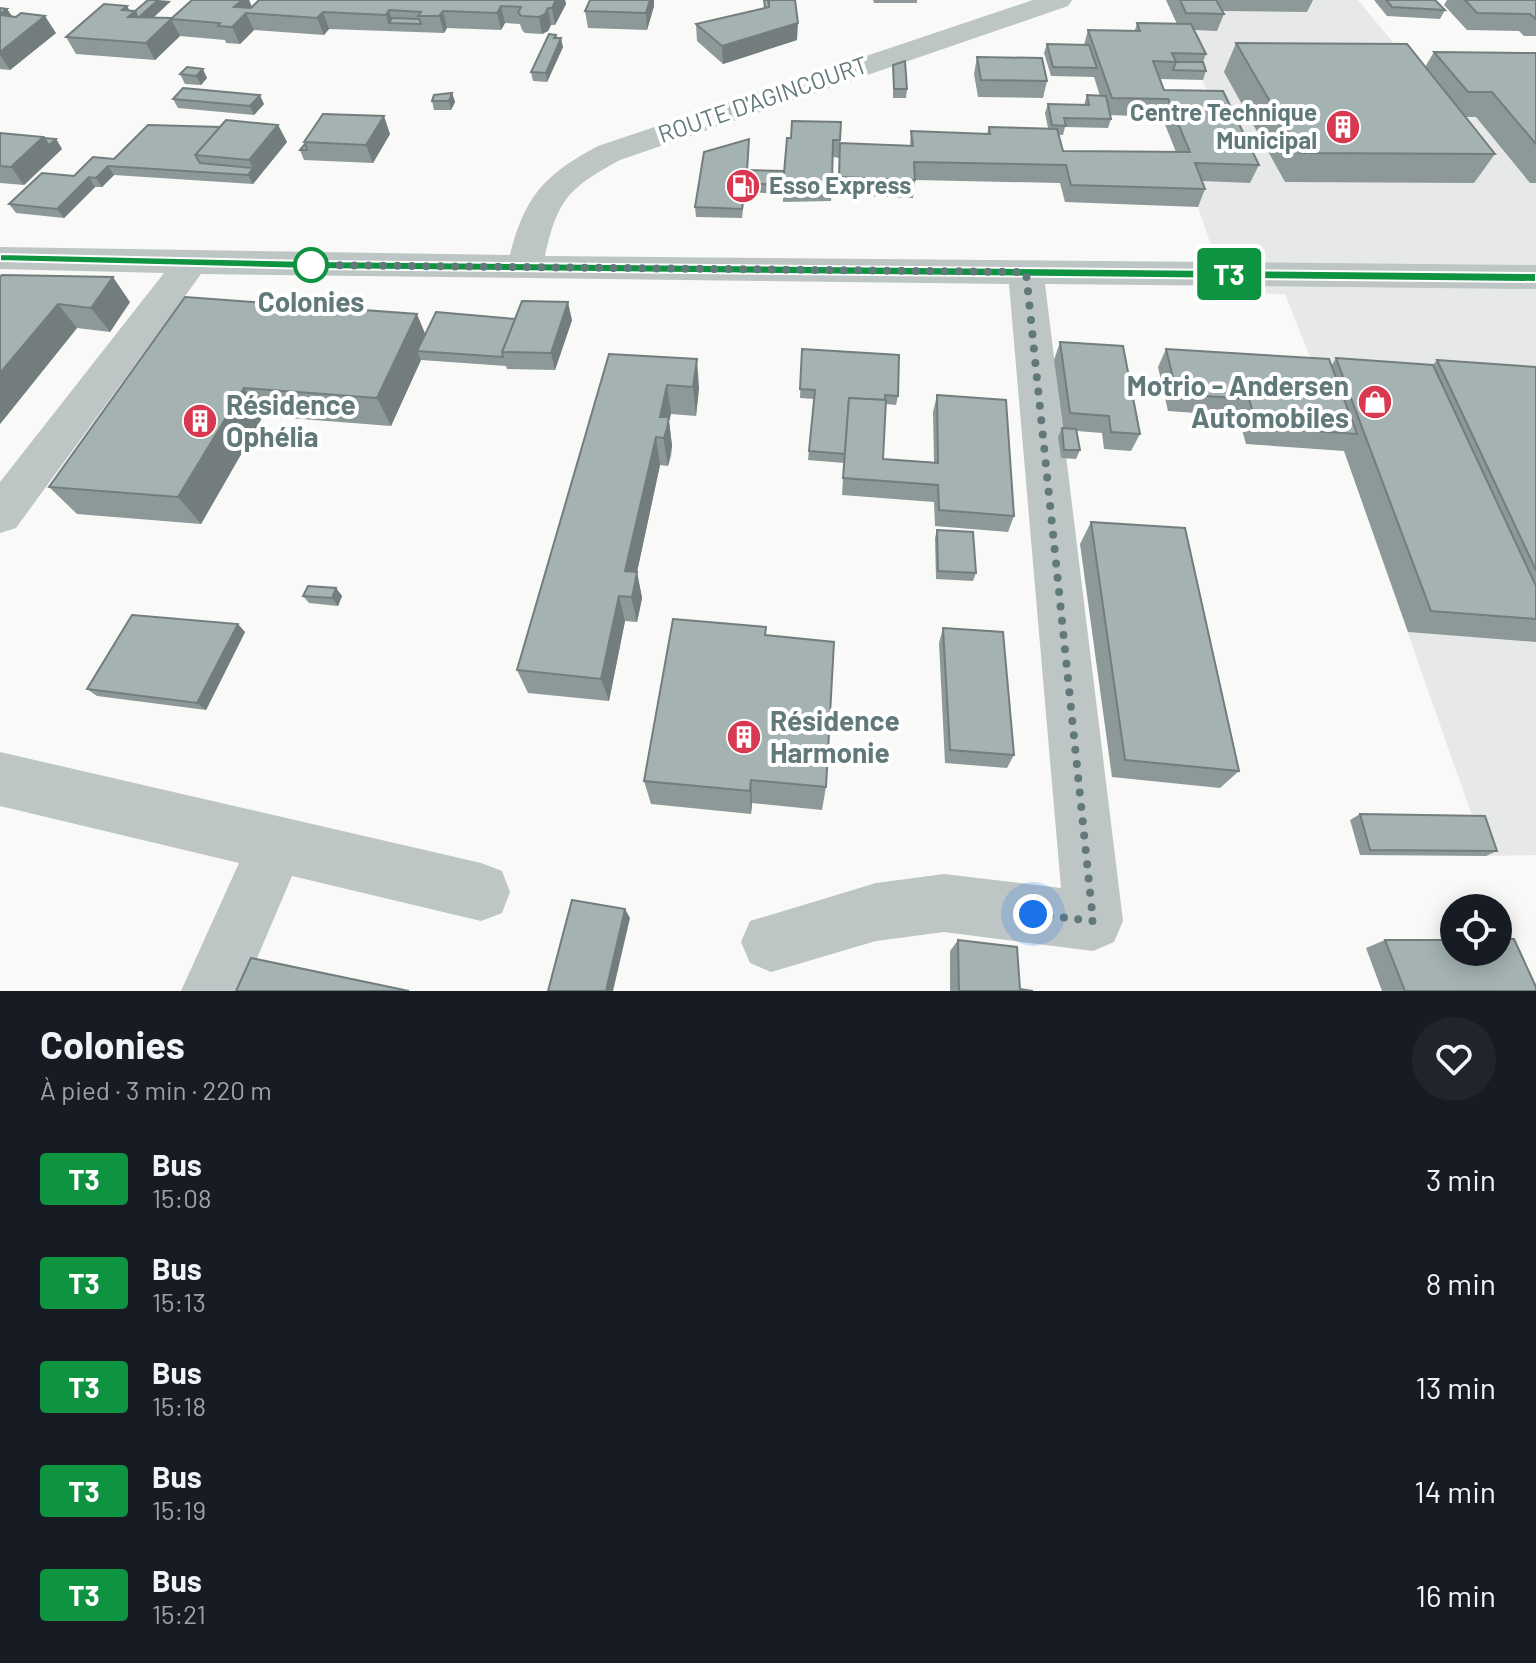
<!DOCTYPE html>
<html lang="fr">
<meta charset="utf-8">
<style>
body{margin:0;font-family:Barlow,sans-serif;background:#20242c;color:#f1f3f6;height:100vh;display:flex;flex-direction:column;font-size:30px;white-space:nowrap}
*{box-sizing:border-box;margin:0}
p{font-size:26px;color:#9ea1a6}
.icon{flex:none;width:44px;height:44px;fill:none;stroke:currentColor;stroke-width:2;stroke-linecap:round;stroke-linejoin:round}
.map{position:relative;height:991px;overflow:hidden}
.side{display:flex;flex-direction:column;background:#171b24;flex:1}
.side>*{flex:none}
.badge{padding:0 16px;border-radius:6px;font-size:28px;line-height:52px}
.tools{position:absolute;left:1440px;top:894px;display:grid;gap:16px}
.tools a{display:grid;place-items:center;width:72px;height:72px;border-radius:50%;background:#171b24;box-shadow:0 4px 20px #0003;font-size:40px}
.you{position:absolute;width:40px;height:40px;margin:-20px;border:6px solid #fff;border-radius:50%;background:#1a73e8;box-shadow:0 0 0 12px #1a73e833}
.map>.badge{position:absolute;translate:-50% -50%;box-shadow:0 0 0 4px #fff}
.round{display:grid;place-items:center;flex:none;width:84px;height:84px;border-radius:42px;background:#20242c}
.overview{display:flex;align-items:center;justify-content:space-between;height:136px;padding:0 40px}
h1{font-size:38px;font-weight:700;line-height:60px}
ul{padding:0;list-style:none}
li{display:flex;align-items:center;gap:24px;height:104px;padding:0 40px}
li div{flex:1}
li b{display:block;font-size:30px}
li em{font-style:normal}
li .badge{min-width:88px;font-weight:700;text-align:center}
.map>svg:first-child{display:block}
</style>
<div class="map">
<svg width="1536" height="991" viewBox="0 0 1536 991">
<rect width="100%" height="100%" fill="#f9f9f8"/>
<path fill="#e7e9e8" d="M1166,0H1358L1420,75L1536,77V855L1486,856L1320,382L1285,294L1227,293L1198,207L1158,107L1215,108Z"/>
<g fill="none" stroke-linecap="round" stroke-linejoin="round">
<g fill="#bdc5c5" fill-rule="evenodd">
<path d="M1033,0H1072L1068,6L620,160C569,188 558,198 545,256L1536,265V289L1045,284L1123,921L1114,942L1093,951L944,932L876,941L771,972L750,963L741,942L750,921L876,883L944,874L1061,888L1009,284L201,274L16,528L0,533V482L164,273L0,269V247L510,255C525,196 544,175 598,146Z"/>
<path d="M0,752L481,863L502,871L510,892L502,913L481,921L292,876L243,991H181L239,863L0,806Z"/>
</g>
</g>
<g fill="#8d9999" fill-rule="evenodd">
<path d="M192,0H249L252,7L259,0H565L566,4L555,25H551L548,31L542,34L525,33L522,30L520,24L505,23L501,30L447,28L444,33L329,29L324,35L254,30L240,44L226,43L225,40L180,36L155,60L76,54L66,37L127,6L130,11H135L171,1L153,18H172Z"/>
<path d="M590,0H654V6L647,30L588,28L585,11Z"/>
<path d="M873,0H917V3H874Z"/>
<path d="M1166,0H1313L1307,12L1222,11L1224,14L1217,31L1194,30L1206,54L1203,62L1206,71L1203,80L1160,79L1164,89L1259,165L1250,183L1202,181L1205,189L1198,207L1065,202L1060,183L915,180L913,198L838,195L840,143L910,145L911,131L987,134L989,127L1048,128L1045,113L1048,104L1084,105L1087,95L1100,96L1094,77L1051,76L1044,53L1047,44L1084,45L1088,30H1135L1137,23L1177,24ZM1110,115L1162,117L1176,152L1063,151L1059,135H1063L1065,127L1108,128L1111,119Z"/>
<path d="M1374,0H1435L1445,10L1440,19L1387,16Z"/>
<path d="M1447,0H1536V36H1524L1519,31L1467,30L1444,5Z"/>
<path d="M0,8L7,9L12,16L56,33L10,70L0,69Z"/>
<path d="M696,24L797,40L723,64L697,41Z"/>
<path d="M556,35L563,47L547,82L533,81L531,72Z"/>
<path d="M1236,43L1425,67L1434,52L1536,53V183H1530L1476,117H1465L1495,154L1474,183L1285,182L1224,72Z"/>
<path d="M977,57L1047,81L1043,98L978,97L974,74Z"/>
<path d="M893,65L907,89L906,98H893Z"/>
<path d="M187,67L207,78L201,85L185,84L180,74Z"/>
<path d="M452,93L455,102L451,110H434L432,101Z"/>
<path d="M173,99L264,104L254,115L178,108Z"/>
<path d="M841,122L839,158L833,157L831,201L783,202V194L745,192L742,218L696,217L695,207L749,139L748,170L784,171L791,138Z"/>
<path d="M278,125L287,142L253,184L114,175L102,187H95L64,218L16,213L9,204L114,159L220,127Z"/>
<path d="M0,133L56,139L62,149L24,185L0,183Z"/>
<path d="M390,134L373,163L304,160L300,150L305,144L304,142Z"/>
<path d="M0,277L130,302L110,332L77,328L0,424Z"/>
<path d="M185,297L425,334L515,319L572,320L555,370L507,369L506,366L421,360L391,426L263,416L201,524L77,514L49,487Z"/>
<path d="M1060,342L1140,434L1131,451L1104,449L1102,433L1077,431L1080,450L1076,459L1061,458L1058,437L1062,428H1063L1054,360Z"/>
<path d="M802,349L898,396L896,405L886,404L883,459L934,462L933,412L937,395L1014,516L1008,532L935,526L934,502L842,495L844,463L808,460L814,399L800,398Z"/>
<path d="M1166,349L1332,365L1336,358L1433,365L1437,360L1536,367V642L1408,632L1344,451L1246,444L1238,416L1168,411L1158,367Z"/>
<path d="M609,354L699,388L696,416L671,414L669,421L672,446L671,456L668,466L660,465L637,572L642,598L640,608L637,622L625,621L609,701L528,693L517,670Z"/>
<path d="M1091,522L1239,771L1220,788L1112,777L1080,544Z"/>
<path d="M937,530L976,573L973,581L936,579L935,538Z"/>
<path d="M336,588L342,596L338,606L309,603L303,596Z"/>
<path d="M943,628L1014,755L1007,768L945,763L939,643Z"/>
<path d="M245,632L206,710L97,696L87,689Z"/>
<path d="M766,635L826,787L822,810L752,803L751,814L651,804L644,781Z"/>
<path d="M1360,814L1497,851L1486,856L1360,855L1350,820Z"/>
<path d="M958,940L1020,989L1033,991H950V951Z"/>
<path d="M1385,940L1536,991H1382L1366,948Z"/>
</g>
<g fill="#737d7d">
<path d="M158,0L171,1L143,27L127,18L122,10L127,6L131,14Z"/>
<path d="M242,0H249L254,12L246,13L254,30L240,44L232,27L234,7Z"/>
<path d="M556,0H565L566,4L555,25L552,8Z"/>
<path d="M650,0H654V6L647,30L646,13Z"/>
<path d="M501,6L505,23L501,30L497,13Z"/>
<path d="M548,8L551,25L548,31L542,34L539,17Z"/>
<path d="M7,9L17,24L0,18V14Z"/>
<path d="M389,10L393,23H389L391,32L386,15Z"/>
<path d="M443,11L447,28L444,33L439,16Z"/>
<path d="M323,12L329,29L324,35L317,18Z"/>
<path d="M45,16L56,33L10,70L0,55V52Z"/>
<path d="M171,19L180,36L155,60L146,43Z"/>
<path d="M798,23L797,40L723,64L722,46Z"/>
<path d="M561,38L563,47L547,82L546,73Z"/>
<path d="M203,69L207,78L201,85L196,76Z"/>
<path d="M452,93L455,102L451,110L449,101Z"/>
<path d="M260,95L264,104L254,115L250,106Z"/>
<path d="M384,116L390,134L373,163L366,145Z"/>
<path d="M278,125L287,142L253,184L248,175L253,168L249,160Z"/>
<path d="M43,137L49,145L56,139L62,149L24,185L11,167Z"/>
<path d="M108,166L114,175L102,187L96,178Z"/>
<path d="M89,177L95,187L64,218L57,209Z"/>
<path d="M113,277L130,302L110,332L91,308Z"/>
<path d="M568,302L572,320L555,370L551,353Z"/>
<path d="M58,304L77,328L0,424V373Z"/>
<path d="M417,314L429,343L417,351L421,360L391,426L377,398Z"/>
<path d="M697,359L699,388L696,416L693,387Z"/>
<path d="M667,385L671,414L669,421L672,446L668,466L660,417Z"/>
<path d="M244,388L263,416L201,524L178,497Z"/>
<path d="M656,437L660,465L637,572L642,598L637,622L625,571Z"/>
<path d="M336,588L342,596L338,606L332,598Z"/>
<path d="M619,596L625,621L609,701L601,679Z"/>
<path d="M238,624L245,632L206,710L197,703Z"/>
<path d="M751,780L752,803L751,814L750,791Z"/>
<path d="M625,909L630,918L613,991H606Z"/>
</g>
<g fill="#a4b2b2" stroke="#737d7d" stroke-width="2">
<path d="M148,0H158L138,18L135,11Z"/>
<path d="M192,0H242L234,7L251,8L259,0H556L552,8H548L545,14L539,17L522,16L518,13L521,7L501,6L497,13L443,11L439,16H418L421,12L389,10L386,15L323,12L317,18L246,13L232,27L218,26L220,23L171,19L146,43L66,37L104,4L127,6L122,10L135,11L128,17L172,18Z"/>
<path d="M590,0H650L646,13L585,11Z"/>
<path d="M764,0H768L769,7L765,8Z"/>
<path d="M769,0H795L798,23L722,46L696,24L769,7Z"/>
<path d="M1180,0H1216L1224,14L1186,13Z"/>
<path d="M1386,0H1435L1445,10L1392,7Z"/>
<path d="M1465,0H1536V19L1530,14L1477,13Z"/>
<path d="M0,8L7,9L0,14Z"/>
<path d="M21,13L45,16L0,52V15L16,17Z"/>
<path d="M392,18L419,19L421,24L389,23Z"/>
<path d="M1137,23L1191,24L1206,54L1172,53L1176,62L1153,61L1164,90L1223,91L1259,165L1195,163L1205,189L1071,185L1066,165L914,162L915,180L839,177L840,143L913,146L911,131L990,134L989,127L1057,129L1063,151L1190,152L1168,99L1112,98L1088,30L1140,31Z"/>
<path d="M549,34L556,35L554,38H561L546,73L531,72Z"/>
<path d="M1236,43L1407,44L1495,154L1300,153Z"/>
<path d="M1047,44L1089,45L1097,68L1053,67Z"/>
<path d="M1434,52L1536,53V144L1492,92H1468Z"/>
<path d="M977,57L1042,58L1047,81L981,80Z"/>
<path d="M905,61L907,89H894L893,65Z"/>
<path d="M1176,62H1203L1206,71L1173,70Z"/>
<path d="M187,67L203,69L196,76L180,74Z"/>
<path d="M183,88L260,95L250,106L173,99Z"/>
<path d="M452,93L449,101H432L434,95Z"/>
<path d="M1087,95L1106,96L1111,119L1064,118L1066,126L1052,125L1048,104L1089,105Z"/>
<path d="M323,114L384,116L366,145L304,142Z"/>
<path d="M226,120L278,125L249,160L195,155Z"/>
<path d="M792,121L841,122L840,140H833L832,183L783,185L787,138H791Z"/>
<path d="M148,125L220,127L195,155L200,163L253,168L248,175L108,166L96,178L89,177L57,209L9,204L42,173L74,176L93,157L114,159Z"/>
<path d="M0,133L43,137L11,167L0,166Z"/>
<path d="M44,138L56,139L49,145Z"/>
<path d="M749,139L747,170L784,171L783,185L745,183L742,209L695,207L704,152Z"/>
<path d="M305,144L307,150H300Z"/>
<path d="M2,275L113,277L91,308L58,304L0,373V277Z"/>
<path d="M185,297L417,314L377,398L244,388L178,497L49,487Z"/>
<path d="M522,301L568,302L551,353L502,352Z"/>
<path d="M436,312L515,319L502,352L503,357L417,351Z"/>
<path d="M1060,342L1123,346L1140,434L1111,432L1109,416L1070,413Z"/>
<path d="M802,349L899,355L898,396L885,395V400L849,398L845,454L809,451L815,390L800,389Z"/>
<path d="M1166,349L1329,359L1357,434L1257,427L1249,399L1177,394Z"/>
<path d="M609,354L697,359L693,387L667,385L660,417H669L667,428L664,438L656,437L625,571L637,572L635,583L632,597L619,596L601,679L517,670Z"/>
<path d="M1336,358L1433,365L1536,586V619L1431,611Z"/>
<path d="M1437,360L1536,367V570Z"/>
<path d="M937,395L1006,400L1014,516L939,510L938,485L843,478L849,398L886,400L883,459L938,463Z"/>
<path d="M1062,428L1076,429L1080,450H1064Z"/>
<path d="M1091,522L1185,528L1239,771L1125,760Z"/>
<path d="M937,530L973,532L976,573L938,571Z"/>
<path d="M308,586L336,588L332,598L303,596Z"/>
<path d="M132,615L238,624L197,703L87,689Z"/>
<path d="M673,619L766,627L765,635L834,642L826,787L751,780L750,791L644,781Z"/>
<path d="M943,628L1003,632L1014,755L950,750Z"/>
<path d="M1360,814L1485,816L1497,851L1370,850Z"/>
<path d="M572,900L625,909L606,991H548Z"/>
<path d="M1498,939H1514L1536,987V991H1405L1385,940H1454V952H1498Z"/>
<path d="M958,940L1017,947L1020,989L1033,991H959Z"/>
<path d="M251,958L409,991H236Z"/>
</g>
<path fill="#0e9340" stroke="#fff" stroke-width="2" d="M0,254L311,261L1536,273V282L311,269L0,261Z"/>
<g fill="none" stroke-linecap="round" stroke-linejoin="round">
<path stroke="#62797a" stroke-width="8" stroke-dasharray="0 14.4" d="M311,265L1026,272L1093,921L1033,914"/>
</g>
<defs>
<g id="building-disc" transform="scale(1.8)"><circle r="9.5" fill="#d83950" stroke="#fff"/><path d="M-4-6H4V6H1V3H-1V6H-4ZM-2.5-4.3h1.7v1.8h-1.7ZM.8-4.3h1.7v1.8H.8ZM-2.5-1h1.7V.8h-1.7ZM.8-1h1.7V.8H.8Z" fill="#fff"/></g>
<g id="fuel-disc" transform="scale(1.8)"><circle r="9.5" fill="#d83950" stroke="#fff"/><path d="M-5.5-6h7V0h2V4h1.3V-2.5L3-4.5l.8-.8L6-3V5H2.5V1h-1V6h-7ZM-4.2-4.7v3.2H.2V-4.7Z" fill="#fff"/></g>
<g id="shop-disc" transform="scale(1.8)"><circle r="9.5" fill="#d83950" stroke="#fff"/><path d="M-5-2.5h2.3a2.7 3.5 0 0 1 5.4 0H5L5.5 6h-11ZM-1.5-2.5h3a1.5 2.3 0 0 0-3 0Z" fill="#fff"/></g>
</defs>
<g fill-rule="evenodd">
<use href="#building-disc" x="1343" y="127"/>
<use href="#fuel-disc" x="743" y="186"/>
<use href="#shop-disc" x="1375" y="402"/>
<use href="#building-disc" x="200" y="421"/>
<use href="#building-disc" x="744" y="737"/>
</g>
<circle fill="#fff" stroke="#0e9340" stroke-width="4" cx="311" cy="265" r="16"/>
<g text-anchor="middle" stroke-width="8" stroke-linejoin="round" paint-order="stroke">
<g font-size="24" fill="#62797a" stroke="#fff">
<text transform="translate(763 100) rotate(-19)" y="8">ROUTE D'AGINCOURT</text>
</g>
<g font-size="24" font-weight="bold" fill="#62797a" stroke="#fff" text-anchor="end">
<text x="1317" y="121">Centre Technique<tspan x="1317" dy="28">Municipal</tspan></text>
<text x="769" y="194" text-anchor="start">Esso Express</text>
</g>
<g font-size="28" font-weight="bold" fill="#62797a" stroke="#fff">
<text x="311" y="312">Colonies</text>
</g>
<g font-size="28" font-weight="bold" fill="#62797a" stroke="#fff" text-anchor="start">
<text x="1349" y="396" text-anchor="end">Motrio - Andersen<tspan x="1349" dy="32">Automobiles</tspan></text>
<text x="226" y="415">Résidence<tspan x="226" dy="32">Ophélia</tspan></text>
<text x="770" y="731">Résidence<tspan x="770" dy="32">Harmonie</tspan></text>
</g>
</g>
</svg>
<div class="tools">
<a><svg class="icon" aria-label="locate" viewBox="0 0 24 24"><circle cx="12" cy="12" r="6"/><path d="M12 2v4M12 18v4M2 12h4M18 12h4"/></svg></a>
</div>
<div class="you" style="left:1033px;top:914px"></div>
<b class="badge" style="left:1229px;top:274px;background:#0e9340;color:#fff">T3</b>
</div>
<section class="side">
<div class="overview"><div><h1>Colonies</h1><p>À pied · 3 min · 220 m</p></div><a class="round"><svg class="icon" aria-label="heart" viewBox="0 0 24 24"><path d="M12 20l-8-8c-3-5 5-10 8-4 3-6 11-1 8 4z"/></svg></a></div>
<ul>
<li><span class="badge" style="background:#0e9340;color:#fff">T3</span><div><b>Bus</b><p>15:08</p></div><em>3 min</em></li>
<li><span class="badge" style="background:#0e9340;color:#fff">T3</span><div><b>Bus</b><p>15:13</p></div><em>8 min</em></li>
<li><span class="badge" style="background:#0e9340;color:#fff">T3</span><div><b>Bus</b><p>15:18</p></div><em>13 min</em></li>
<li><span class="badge" style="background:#0e9340;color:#fff">T3</span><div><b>Bus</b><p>15:19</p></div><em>14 min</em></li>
<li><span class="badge" style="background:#0e9340;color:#fff">T3</span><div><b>Bus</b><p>15:21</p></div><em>16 min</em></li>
</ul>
</section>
